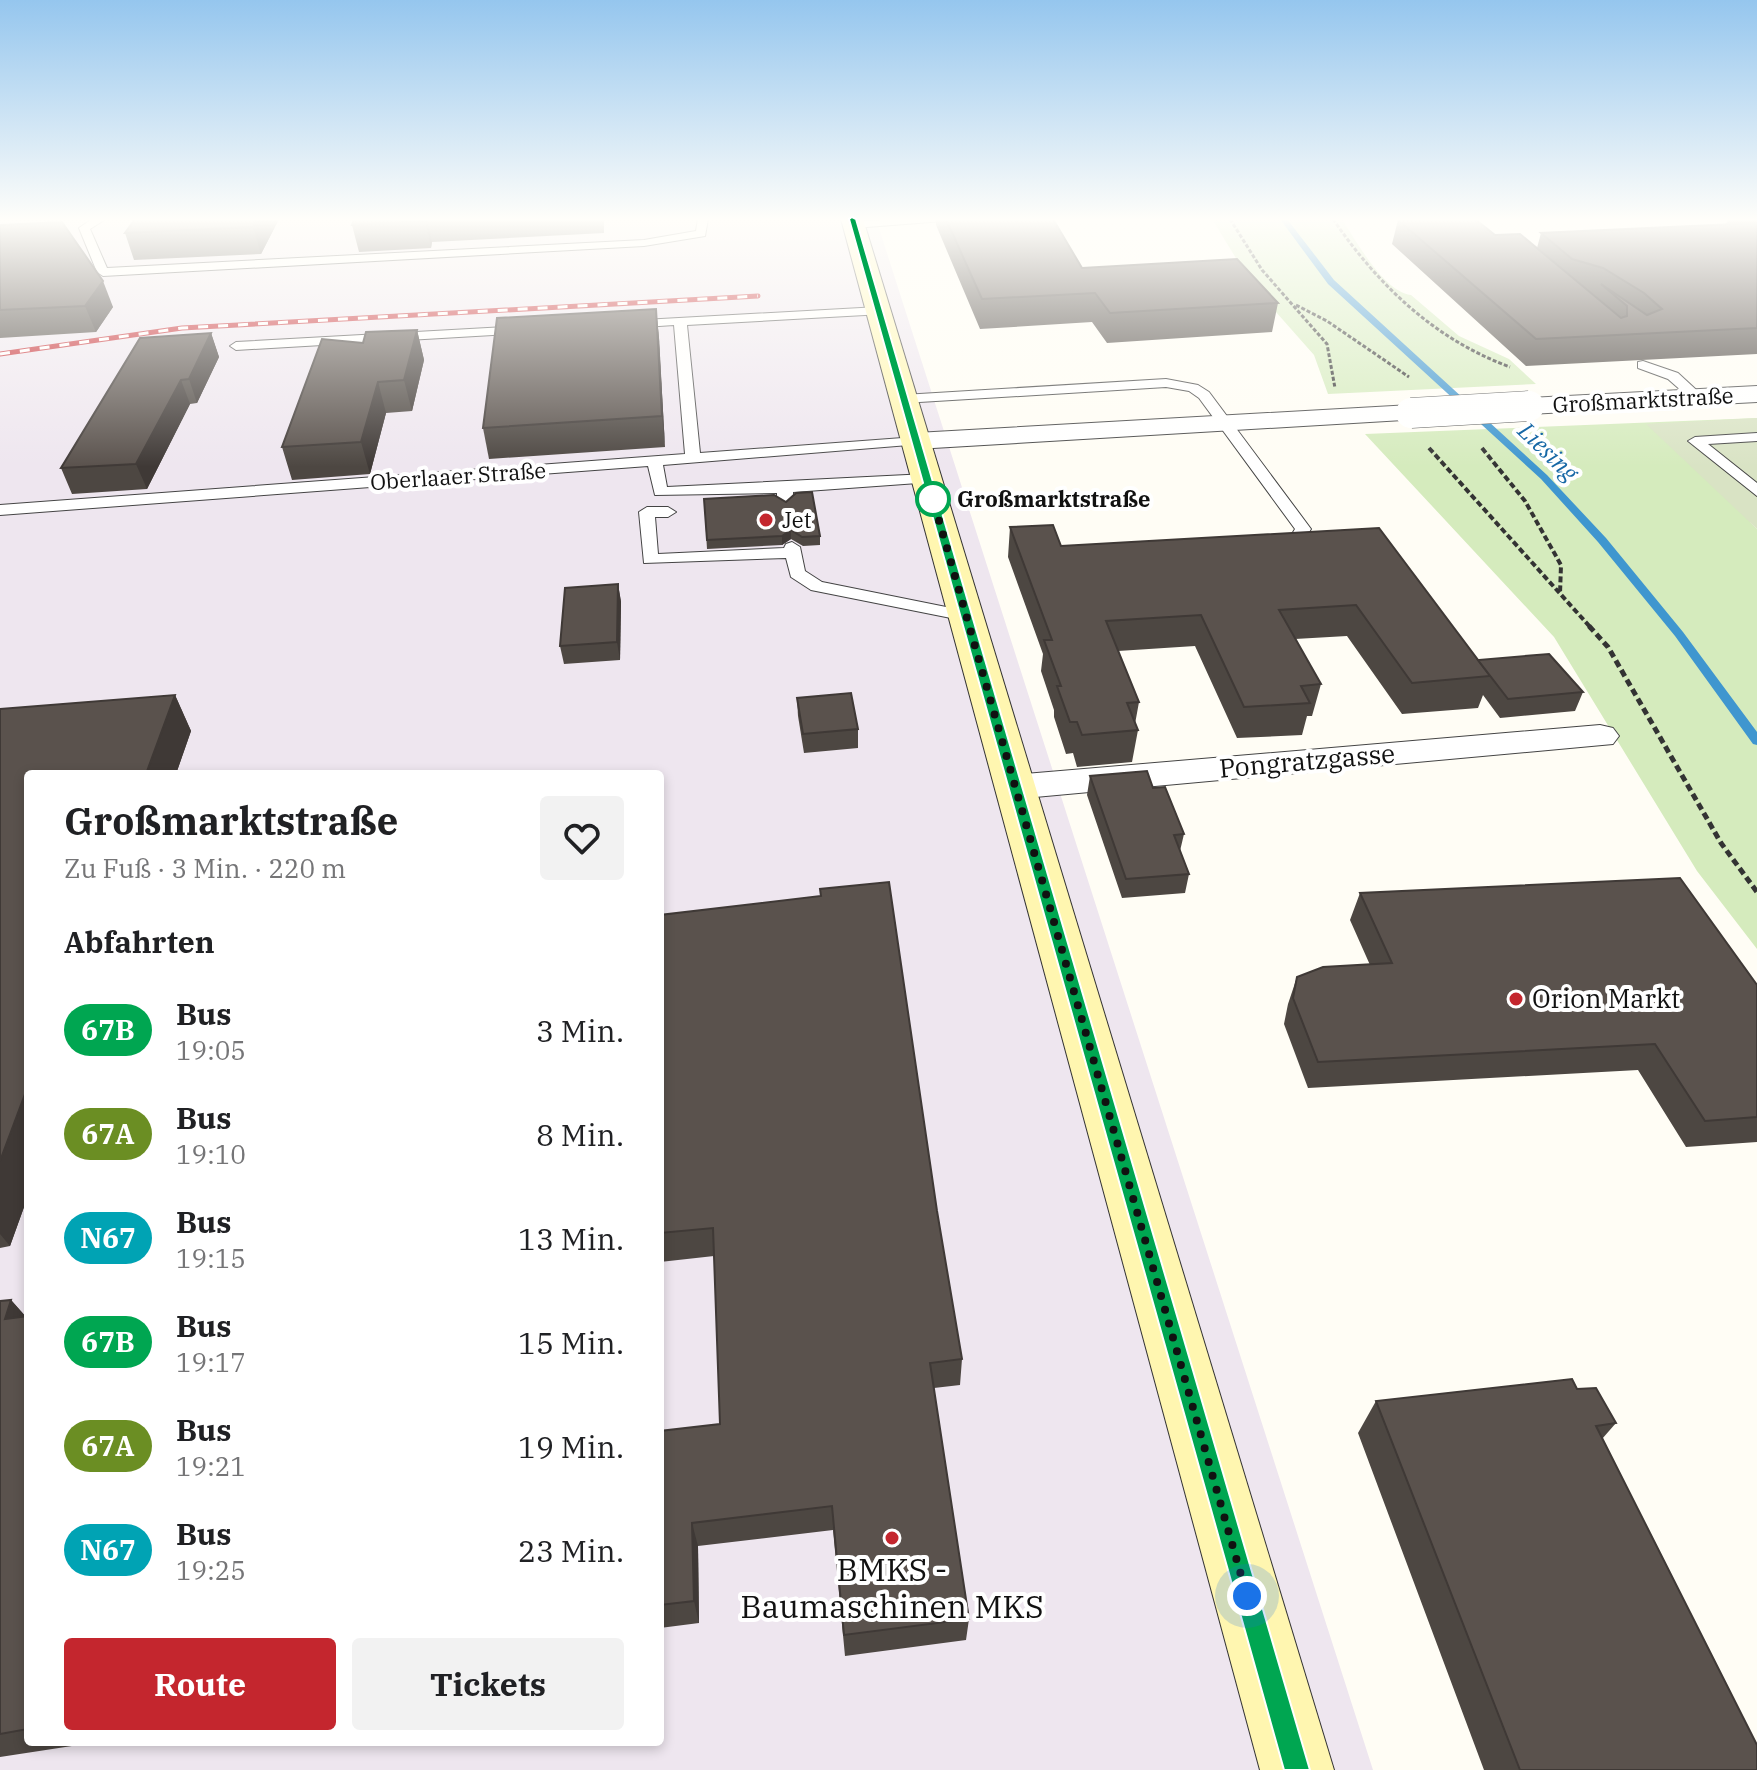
<!DOCTYPE html>
<html lang="de">
<meta charset="utf-8">
<style>
body{margin:0;font-family:"IBM Plex Serif",serif;background:#f2f2f2;color:#202124;height:100vh;display:flex;flex-direction:column;font-size:30px;white-space:nowrap}
*{box-sizing:border-box;margin:0}
p{font-size:26px;color:#757577}
.icon{flex:none;width:44px;height:44px;fill:none;stroke:currentColor;stroke-width:2;stroke-linecap:round;stroke-linejoin:round}
.map{position:relative;flex:1;overflow:hidden}
.details{position:absolute;left:24px;top:770px;width:640px;height:976px;display:flex;flex-direction:column;background:#fff;border-radius:8px;box-shadow:0 4px 12px #0003}
.details>*{flex:none}
.badge{padding:0 16px;border-radius:26px;font-size:28px;line-height:52px}
.you{position:absolute;width:40px;height:40px;margin:-20px;border:6px solid #fff;border-radius:50%;background:#1a73e8;box-shadow:0 0 0 12px #1a73e833}
.map>.badge{position:absolute;translate:-50% -50%;box-shadow:0 0 0 4px #fff}
h2{padding:0 40px;font-size:30px;line-height:72px}
.round{display:grid;place-items:center;flex:none;width:84px;height:84px;border-radius:8px;background:#f2f2f2}
.head{display:flex;align-items:center;justify-content:space-between;height:136px;padding:0 40px}
h1{font-size:38px;font-weight:700;line-height:60px}
.action{display:flex;gap:16px;margin-top:auto;padding:16px 40px}
.action a{flex:1;height:92px;border-radius:8px;background:#c4262e;color:#fff;font-size:32px;font-weight:700;line-height:92px;text-align:center}
.action a+a{background:#f2f2f2;color:#202124}
ul{padding:0;list-style:none}
li{display:flex;align-items:center;gap:24px;height:104px;padding:0 40px}
li div{flex:1}
li b{display:block;font-size:30px}
li em{font-style:normal}
li .badge{min-width:88px;font-weight:700;text-align:center}
.map>svg:first-child{display:block}
</style>
<div class="map">
<svg width="1757" height="1770" viewBox="0 0 1757 1770">
<rect width="100%" height="100%" fill="#fffdf5"/>
<path fill="#eee6ef" fill-rule="evenodd" d="M0,219H876L1373,1770H0ZM28,774H660V1742H28Z"/>
<g fill="#d5ebbd">
<path d="M1212,219H1342C1356,241 1384,292 1411,295L1459,336L1509,359L1536,384L1328,394L1314,355L1253,286Z"/>
<path d="M1757,418L1750,522L1757,529V949L1697,871L1554,637L1365,434Z"/>
</g>
<path fill="#d9e3c4" d="M1757,418V529L1646,424Z"/>
<g fill="none" stroke-linecap="round" stroke-linejoin="round">
<path fill="#3f96cf" fill-rule="evenodd" d="M1280,219H1287L1334,280L1547,475L1606,538L1683,632L1757,732V745L1753,744L1675,636L1598,542L1541,479L1328,284Z"/>
<g stroke="#444" stroke-width="2">
<g id="lane">
<path d="M92,219H106L90,229L107,268L644,240L696,231L698,219H708L705,236L644,246L103,276L97,272L79,228Z"/>
<path d="M895,219H969L854,228L849,225L854,222Z"/>
<path d="M879,307L883,308V314L687,325L700,453L916,437L921,438V444L663,465L667,487L927,474L932,476V482L793,492V503L785,508L777,503V493L655,495L648,466L0,515V505L685,454L674,325L629,328L625,327V321Z"/>
<path d="M523,326L527,327V333L236,350L230,346L236,342Z"/>
<path d="M1643,361L1678,373L1704,397L1692,400L1668,379L1638,368V362Z"/>
<path d="M1166,379L1198,385L1209,392L1311,529L1304,540L1269,546V540L1292,534L1295,529L1199,398L1189,391L1166,387L903,403L896,399L903,395Z"/>
<path d="M1757,433V441L1708,444L1757,483V496L1688,441L1695,437Z"/>
<path d="M647,507H668L676,512L668,517H655L658,554L784,548L786,544L792,542L800,547L805,571L822,582L966,611L975,616L966,621L811,590L791,577L786,558L644,563L639,512Z"/>
</g>
</g>
<g stroke="#444" stroke-width="2">
<g id="street">
<path d="M1757,386V402L1529,414L1520,412L1516,406L1520,400L1529,398Z"/>
<path d="M1411,405L1420,407L1424,413L1420,419L916,449L906,447L902,441L906,435L916,433Z"/>
<path d="M1600,725L1613,728L1619,736L1613,744L1014,799L1000,796L995,787L1000,778L1014,775Z"/>
</g>
</g>
<g stroke="#333" stroke-width="2">
<path id="secondary" d="M841,219H863L1334,1770H1260Z"/>
</g>
<g stroke="#333" stroke-width="3" stroke-dasharray="4 2" stroke-linecap="butt">
<path d="M1230,219L1262,270L1327,344L1335,388"/>
<path d="M1333,219C1378,285 1434,339 1510,367"/>
<path d="M1296,305L1327,321L1409,377"/>
</g>
<g stroke="#333" stroke-width="4" stroke-dasharray="6 3" stroke-linecap="butt">
<path d="M1429,448L1591,628"/>
<path d="M1482,448L1525,501L1561,565L1560,594"/>
</g>
<path stroke="#333" stroke-width="5" stroke-dasharray="7 4" stroke-linecap="butt" d="M1589,626L1608,647L1721,843L1757,892"/>
<use href="#lane" fill="#fff" fill-rule="evenodd"/>
<use href="#street" fill="#fff" fill-rule="evenodd"/>
<use href="#secondary" fill="#fff6b0" fill-rule="evenodd"/>
<g stroke="#c4262e" stroke-width="5">
<path id="rail" d="M0,354L182,328L758,296"/>
</g>
<use href="#rail" stroke="#fff" stroke-width="3" stroke-dasharray="10" stroke-linecap="butt"/>
<g stroke="#444" stroke-width="31" stroke-linecap="butt">
<path id="street-bridge" d="M1411,413L1529,406"/>
</g>
<use href="#street-bridge" stroke="#fff" stroke-width="30"/>
</g>
<g fill="#4d4742">
<path d="M279,219L261,254L134,260L125,233Z"/>
<path d="M354,219H604V233L432,242L431,248L359,252L352,225Z"/>
<path d="M936,219H1052L1082,268L1278,303L1272,332L1107,343L1092,322L980,329L936,225Z"/>
<path d="M1728,219H1757V354L1526,366L1392,244L1398,220L1495,235L1537,248L1541,233L1726,224Z"/>
<path d="M0,225L113,307L96,332L0,338Z"/>
<path d="M656,309L659,338L665,447L489,459L483,428Z"/>
<path d="M417,330L424,360L412,411L386,413L370,474L292,480L282,447L363,343Z"/>
<path d="M211,333L219,357L197,403L190,404L147,489L72,494L61,468Z"/>
<path d="M704,499L820,536V545L803,546L791,539L782,545L707,549Z"/>
<path d="M1010,527L1061,546L1379,528L1478,660L1583,692L1575,711L1500,718L1483,695L1478,708L1402,714L1347,636L1295,639L1321,684L1312,716H1307L1302,735L1237,738L1195,646L1118,651L1139,702L1135,724L1138,730L1132,762L1077,767L1073,753L1066,754L1054,717V710L1041,671L1043,654L1008,557Z"/>
<path d="M618,584L621,602L620,660L564,664L560,646Z"/>
<path d="M175,695L191,731L176,774H28V1196L10,1246L0,1248V709Z"/>
<path d="M797,698L858,729V748L804,753L798,716Z"/>
<path d="M1090,776L1153,788L1184,834L1180,851L1189,874L1185,893L1122,898L1087,795Z"/>
<path d="M1360,893L1757,985V1142L1686,1147L1638,1070L1308,1088L1284,1024L1288,1004L1297,977L1370,965L1350,920Z"/>
<path d="M660,915L937,1211L962,1359L960,1385L934,1388L969,1619L966,1640L845,1656L833,1530L698,1546L699,1623L660,1628V1431L720,1424L714,1256L660,1262Z"/>
<path d="M11,1300L25,1316H28V1742H98L0,1757V1301Z"/>
<path d="M1577,1389L1616,1423L1602,1439L1757,1770H1484L1358,1433L1376,1401Z"/>
</g>
<g fill="#3f3936">
<path d="M257,219H279L261,254L253,227Z"/>
<path d="M425,219H427L432,242L431,248Z"/>
<path d="M103,281L113,307L96,332L85,306Z"/>
<path d="M656,309L659,338L665,447L662,416Z"/>
<path d="M417,330L424,360L412,411L404,380Z"/>
<path d="M211,333L219,357L197,403L189,379Z"/>
<path d="M181,380L190,404L147,489L136,464Z"/>
<path d="M378,382L386,413L370,474L361,442Z"/>
<path d="M791,530V539L782,545V536Z"/>
<path d="M618,584L621,602L620,660L617,642Z"/>
<path d="M175,695L191,731L176,774H146Z"/>
<path d="M28,1086V1196L10,1246L0,1234V1161Z"/>
<path d="M11,1300L28,1319H5Z"/>
<path d="M692,1523L698,1546L699,1623L694,1601Z"/>
</g>
<g fill="#5a524d" stroke="#3f3936" stroke-width="2">
<path d="M135,219H257L253,227L125,233Z"/>
<path d="M354,219H425V221L352,225Z"/>
<path d="M946,219H1053L1082,268L1237,259L1278,303L1110,313L1095,293L982,299Z"/>
<path d="M1475,219L1495,235L1520,234L1621,318L1627,316V306L1601,284L1647,315L1662,309L1644,293L1603,268L1572,259L1541,233L1757,223V328L1536,339L1398,220Z"/>
<path d="M62,222L103,281L85,306L0,310V225Z"/>
<path d="M656,309L662,416L483,428L497,318Z"/>
<path d="M417,330L404,380L378,382L361,442L282,447L322,339L363,343L366,332Z"/>
<path d="M211,333L189,379L181,380L136,464L61,468L140,338Z"/>
<path d="M812,492L820,536L802,537L791,530L782,536L707,540L704,499L774,495L786,502L796,493Z"/>
<path d="M1053,525L1061,546L1379,528L1490,676L1412,683L1356,605L1279,610L1321,684L1301,686L1310,703L1244,707L1201,615L1106,621L1139,702L1127,703L1138,730L1082,735L1077,722H1070L1057,686H1061L1044,640H1052L1010,527Z"/>
<path d="M618,584L617,642L560,646L565,588Z"/>
<path d="M1549,654L1583,692L1508,699L1478,660Z"/>
<path d="M851,693L858,729L803,734L797,698Z"/>
<path d="M175,695L146,774H28V1086L0,1161V709Z"/>
<path d="M1147,771L1153,788L1165,787L1184,834L1174,835L1189,874L1126,879L1090,776Z"/>
<path d="M1680,878L1757,985V1117L1705,1121L1655,1044L1318,1062L1293,998L1297,977L1323,967L1392,963L1360,893Z"/>
<path d="M889,882L937,1211L962,1359L930,1363L969,1619L844,1635L832,1506L692,1523L694,1601L660,1605V1431L720,1424L713,1228L660,1233V915L821,896L820,889Z"/>
<path d="M11,1300L5,1319L28,1316V1729L0,1734V1301Z"/>
<path d="M1572,1379L1577,1389L1596,1388L1616,1423L1596,1426L1757,1745V1770H1520L1376,1401Z"/>
</g>
<linearGradient id="sky" x2="0" y2="1"><stop stop-color="#95c6ee"/><stop offset="0.47" stop-color="#fffefa"/><stop offset="1" stop-color="#fffefa" stop-opacity="0"/></linearGradient>
<rect width="1757" height="467" fill="url(#sky)"/>
<path fill="#00a651" stroke="#fff" stroke-width="2" d="M852,217L856,219L1310,1770H1284L849,219Z"/>
<g fill="none" stroke-linecap="round" stroke-linejoin="round">
<path stroke="#111" stroke-width="8" stroke-dasharray="0 14.4" d="M933,499L932,496L1247,1596"/>
</g>
<circle fill="#fff" stroke="#00a651" stroke-width="4" cx="933" cy="499" r="16"/>
<g fill="#c4262e" stroke="#fff" stroke-width="3">
<circle cx="766" cy="520" r="8"/>
<circle cx="1516" cy="999" r="8"/>
<circle cx="892" cy="1538" r="8"/>
</g>
<g text-anchor="middle" stroke-width="8" stroke-linejoin="round" paint-order="stroke">
<g font-size="22" fill="#111" stroke="#fff">
<text transform="translate(1643 400) rotate(-3)" y="8">Großmarktstraße</text>
<text transform="translate(458 476) rotate(-4)" y="8">Oberlaaer Straße</text>
</g>
<g font-size="22" font-weight="bold" fill="#111" stroke="#fff" text-anchor="start">
<text x="957" y="507">Großmarktstraße</text>
</g>
<g font-size="22" fill="#111" stroke="#fff" text-anchor="start">
<text x="782" y="528">Jet</text>
</g>
<g font-size="24" font-style="italic" fill="#1768a6" stroke="#fff">
<text transform="translate(1548 452) rotate(44)" y="8">Liesing</text>
</g>
<g font-size="26" fill="#111" stroke="#fff">
<text transform="translate(1307 761) rotate(-5)" y="9">Pongratzgasse</text>
</g>
<g font-size="26" fill="#111" stroke="#fff" text-anchor="start">
<text x="1532" y="1008">Orion Markt</text>
</g>
<g font-size="32" fill="#111" stroke="#fff">
<text x="892" y="1581">BMKS -<tspan x="892" dy="37">Baumaschinen MKS</tspan></text>
</g>
</g>
</svg>
<div class="you" style="left:1247px;top:1596px"></div>
<section class="details">
<div class="head"><div><h1>Großmarktstraße</h1><p>Zu Fuß · 3 Min. · 220 m</p></div><a class="round"><svg class="icon" aria-label="heart" viewBox="0 0 24 24"><path d="M12 20l-8-8c-3-5 5-10 8-4 3-6 11-1 8 4z"/></svg></a></div>
<h2>Abfahrten</h2>
<ul>
<li><span class="badge" style="background:#00a651;color:#fff">67B</span><div><b>Bus</b><p>19:05</p></div><em>3 Min.</em></li>
<li><span class="badge" style="background:#6b8e23;color:#fff">67A</span><div><b>Bus</b><p>19:10</p></div><em>8 Min.</em></li>
<li><span class="badge" style="background:#00a3b4;color:#fff">N67</span><div><b>Bus</b><p>19:15</p></div><em>13 Min.</em></li>
<li><span class="badge" style="background:#00a651;color:#fff">67B</span><div><b>Bus</b><p>19:17</p></div><em>15 Min.</em></li>
<li><span class="badge" style="background:#6b8e23;color:#fff">67A</span><div><b>Bus</b><p>19:21</p></div><em>19 Min.</em></li>
<li><span class="badge" style="background:#00a3b4;color:#fff">N67</span><div><b>Bus</b><p>19:25</p></div><em>23 Min.</em></li>
</ul>
<div class="action"><a>Route</a><a>Tickets</a></div>
</section>
</div>
